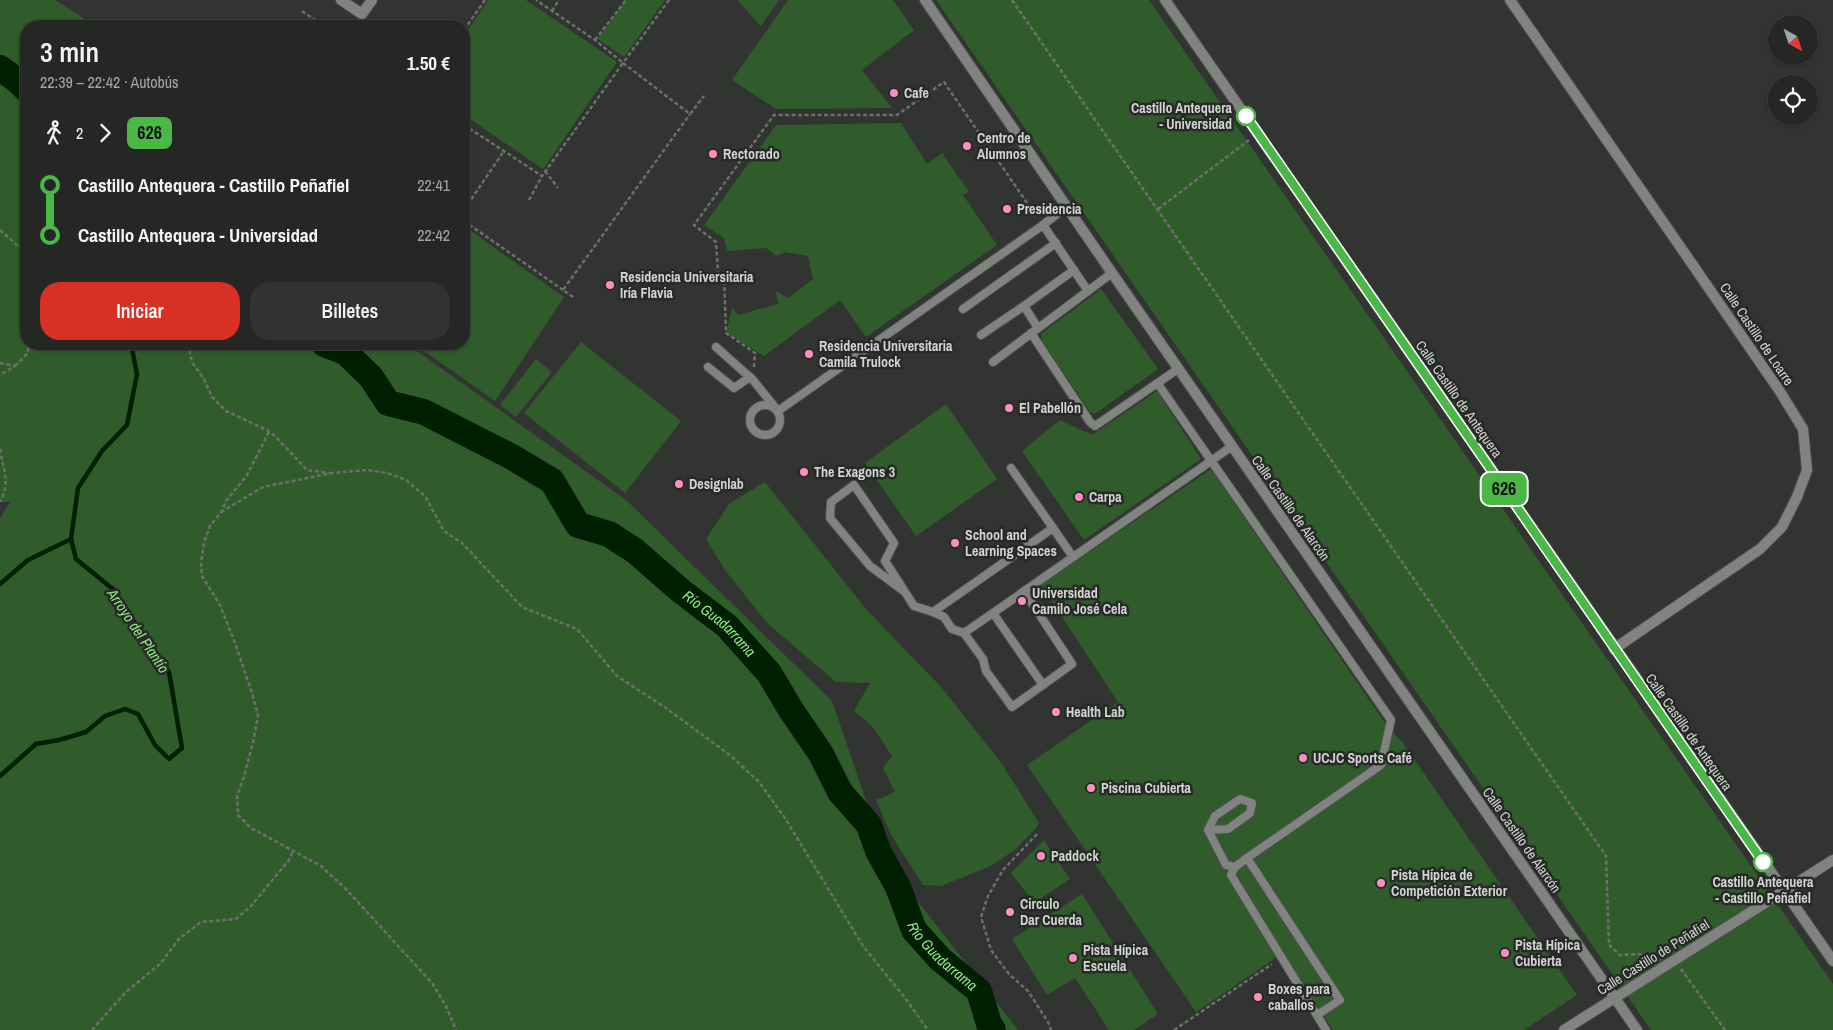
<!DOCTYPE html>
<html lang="es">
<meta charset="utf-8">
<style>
body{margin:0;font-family:"Archivo Narrow",sans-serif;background:#313332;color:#f1f3f6;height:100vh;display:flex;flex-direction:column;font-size:19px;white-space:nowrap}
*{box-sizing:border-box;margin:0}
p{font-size:16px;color:#a3a5a7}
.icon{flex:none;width:28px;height:28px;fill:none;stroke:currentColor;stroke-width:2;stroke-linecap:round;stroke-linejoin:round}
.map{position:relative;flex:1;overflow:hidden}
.panel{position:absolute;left:20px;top:20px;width:450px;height:330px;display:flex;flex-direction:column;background:#252725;border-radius:20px;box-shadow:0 1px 4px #0004,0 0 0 1px #424442}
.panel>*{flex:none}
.badge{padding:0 10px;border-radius:8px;font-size:18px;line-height:32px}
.needle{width:32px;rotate:140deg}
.fabs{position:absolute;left:1768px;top:15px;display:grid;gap:10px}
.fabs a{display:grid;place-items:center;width:50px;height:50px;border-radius:50%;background:#252725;box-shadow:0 1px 4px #0004,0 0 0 1px #424442;font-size:25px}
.map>.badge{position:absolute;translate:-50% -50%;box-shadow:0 0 0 2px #fff}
.legs{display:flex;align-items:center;gap:8px;height:55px;padding:0 20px;font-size:16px}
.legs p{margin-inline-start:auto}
.summary{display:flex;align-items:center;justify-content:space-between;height:85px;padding:0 20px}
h1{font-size:28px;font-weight:600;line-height:38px}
.cta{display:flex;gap:10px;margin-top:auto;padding:10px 20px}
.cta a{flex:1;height:58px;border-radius:20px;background:#d93025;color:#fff;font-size:20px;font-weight:600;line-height:58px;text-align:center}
.cta a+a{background:#313332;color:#f1f3f6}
ul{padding:0 20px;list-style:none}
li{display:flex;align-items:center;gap:18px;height:50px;font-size:19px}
li i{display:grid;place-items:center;width:8px;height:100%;margin:0 6px;background:currentColor}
li i::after{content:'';width:12px;height:12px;margin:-6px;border:4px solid;border-radius:50%;background:#252725}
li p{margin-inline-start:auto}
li:first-child i{background:linear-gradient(#0000 50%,currentColor 0)}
li:last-child i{background:linear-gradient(currentColor 50%,#0000 0)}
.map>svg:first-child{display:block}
</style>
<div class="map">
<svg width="1833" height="1030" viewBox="0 0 1833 1030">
<rect width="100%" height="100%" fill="#313431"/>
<g fill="#305c2c">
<path d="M0,0H55L96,26H26V344H407L626,500L832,701L887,862L1018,1030H0V518L10,502H0Z"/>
<path d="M488,0H526L617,62L543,169L464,115V36Z"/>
<path d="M626,0H665L624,57L598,39Z"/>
<path d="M737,0H779L761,26Z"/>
<path d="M788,0H893L914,30L862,70L892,108L776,109L732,80Z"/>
<path d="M936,0H1149L1833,984V1030H1651Z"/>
<path d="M901,123L927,164L942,153L969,192L963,195L997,245L866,337L840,300L764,356L726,333L732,308L738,315L778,304L776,291L788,298L813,279L808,256L785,252L776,256L767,248L727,251L724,238L704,225L776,125Z"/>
<path d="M464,226L564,297L495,401L414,344H464Z"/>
<path d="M1101,289L1158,369L1096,413H1091L1042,341L1041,334Z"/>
<path d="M581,342L681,421L625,493L524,413Z"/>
<path d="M536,359L552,372L516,417L500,405Z"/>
<path d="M1157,391L1201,459L1084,540L1022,451L1060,420L1092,435Z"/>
<path d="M946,404L997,479L916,536L865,463Z"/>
<path d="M1211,469L1385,723L1403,743L1577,995L1524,1030H1333L1283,953L1196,1012L1027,765L1118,702L1041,585Z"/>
<path d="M765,482L866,609L942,688L1002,764L1039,823L1036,828L1016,849L991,866L941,886L923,885L891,835L876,800L895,792L883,768L892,756L872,726L854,711L870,683L836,682L768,624L725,570L706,539L729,504Z"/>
<path d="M1044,840L1070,879L1034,903L1011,873Z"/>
<path d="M1082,894L1158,1014L1134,1030H1109L1075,978L1047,995L1012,939Z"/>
</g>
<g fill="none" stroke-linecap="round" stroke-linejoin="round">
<g stroke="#001f00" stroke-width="4.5">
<path d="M0,584L28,560L71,539"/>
<path d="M0,776L36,744L59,740L86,732L105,716L125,709L138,714L155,745L169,759L182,748L169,672L158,657L145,642L128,611L114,590L76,559L71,539L78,488L102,451L127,425L137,374L131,344"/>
</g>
<g stroke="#001f00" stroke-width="26">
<path d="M0,68L18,81L26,89"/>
<path id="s1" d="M324,344L345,352L371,377L388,403L424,412L512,457L552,481L578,525L609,534L635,551L681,591L727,626L769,673L791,710L821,754L840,792L869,825L878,851L898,887L914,930L940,959L979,991L989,1024L993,1030"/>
</g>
<g stroke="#4d4f4d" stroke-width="10">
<g id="lane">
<path d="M1043,225L1088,291"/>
<path d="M963,309L1056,243"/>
<path d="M1038,328L1024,306L1074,270"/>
<path d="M1031,333L1090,422L1095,426L1178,369"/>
<path d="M981,335L1024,306"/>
<path d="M716,347L753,380L778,411L1043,225L1066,207"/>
<path d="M993,362L1112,273"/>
<path d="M708,367L734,388L750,377"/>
<path d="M1158,384L1391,720L1381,765L1247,858L1340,1000L1317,1015"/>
<circle cx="765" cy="420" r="15"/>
<path d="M1053,528L1073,557"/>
<path d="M1024,591L1072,664L1012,707L986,671L983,659L964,633L993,613L1211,461L1232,446"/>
<path d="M905,592L870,566L830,518L831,502L854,485L894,543L885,561L914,606L933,612L1053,528L1011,468"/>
<path d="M933,612L944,617L952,629L964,633"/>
<path d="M993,613L1043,685"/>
<path d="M1208,830L1215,816L1240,799L1252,803L1250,813L1228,829L1208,830L1226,865L1235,867L1247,858"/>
<path d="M1235,867L1231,875L1326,1030"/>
</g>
</g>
<g stroke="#4d4f4d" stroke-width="12">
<g id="street">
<path d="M341,0L362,14L372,0"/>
<path d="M925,0L1112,273L1637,1030"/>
<path d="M1165,0L1833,961"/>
<path d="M1510,0L1779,390L1803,429L1807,470L1797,497L1782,527L1760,549L1614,649"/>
<path d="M1564,1030L1833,860"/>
</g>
</g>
<g stroke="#6d6f6d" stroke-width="2.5" stroke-dasharray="4 2.5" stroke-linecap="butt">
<path d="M669,0L623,63L690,114L704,96"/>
<path d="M1012,0L1606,856L1609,945L1620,955L1663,953"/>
<path d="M302,11L324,26"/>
<path d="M552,11L559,0"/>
<path d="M464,30L485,0"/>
<path d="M595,40L626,0"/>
<path d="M464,125L542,176L623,63L595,40L536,0"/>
<path d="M545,171L558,188"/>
<path d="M529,200L542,176"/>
<path d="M1158,209L1249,140"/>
<path d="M464,210L504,151"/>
<path d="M464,221L563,290"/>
<path d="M0,230L26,253"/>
<path d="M573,297L563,290L690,114"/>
<path d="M188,344L192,362L204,379L212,397L226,411L267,430L275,436L307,470L329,473"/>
<path d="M0,363L15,366L0,375"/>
<path d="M15,366L27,354L29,344"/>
<path d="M754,367L755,353L726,333L724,276L718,272L716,242L694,225L774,115H897L944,82L1036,216"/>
<path d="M269,432L247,475L226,501L221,512L210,526L204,543L201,563L202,576L220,605L235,643L251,690L258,715L254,738L244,777L237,796L238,815L251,828L321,866L346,889L432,983L446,1006L456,1030"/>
<path d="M0,449C3,470 11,482 0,502"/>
<path d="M221,512L263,487L332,473L367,470L387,473L406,480L425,496L444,531L462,543L522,607L577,629L617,676L666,708L731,756L759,782L785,818L863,946L905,998L928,1030"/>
<path d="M1037,834L1003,870L988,896L981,917L991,950L1009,974L1028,991L1048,1022L1051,1030"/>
<path d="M1681,969L1725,1030"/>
<path d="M92,1030L126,992L161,963L179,939L201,922L236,919L251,906L289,860L293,851"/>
<path d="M1174,1030L1272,964"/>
</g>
<use href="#lane" stroke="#80837f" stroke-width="8"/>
<use href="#street" stroke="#80837f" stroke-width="10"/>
</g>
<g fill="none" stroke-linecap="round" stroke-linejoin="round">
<g stroke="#fff" stroke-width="11">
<path id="line-1" d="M1246,116L1763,862"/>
</g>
<use href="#line-1" stroke="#4ab747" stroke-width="8"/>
</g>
<g fill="#fc8fc1" stroke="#272a27" stroke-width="2">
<circle cx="894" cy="93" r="5"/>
<circle cx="967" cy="146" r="5"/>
<circle cx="713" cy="154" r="5"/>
<circle cx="1007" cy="209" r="5"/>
<circle cx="610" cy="285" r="5"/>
<circle cx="809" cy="354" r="5"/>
<circle cx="1009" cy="408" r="5"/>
<circle cx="804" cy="472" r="5"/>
<circle cx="679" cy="484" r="5"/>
<circle cx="1079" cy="497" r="5"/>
<circle cx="955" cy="543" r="5"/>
<circle cx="1022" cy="601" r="5"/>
<circle cx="1056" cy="712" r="5"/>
<circle cx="1303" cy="758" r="5"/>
<circle cx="1091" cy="788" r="5"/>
<circle cx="1041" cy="856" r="5"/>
<circle cx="1381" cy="883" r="5"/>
<circle cx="1010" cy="912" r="5"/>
<circle cx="1505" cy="953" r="5"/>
<circle cx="1073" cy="958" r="5"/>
<circle cx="1258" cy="997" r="5"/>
</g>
<g fill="#fff" stroke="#4ab747" stroke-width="2.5">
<circle cx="1246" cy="116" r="9"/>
<circle cx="1763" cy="862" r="9"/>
</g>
<g text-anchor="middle" stroke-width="5" stroke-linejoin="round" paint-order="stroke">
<g font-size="14" font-weight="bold" fill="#d2d4d2" stroke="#272a27" text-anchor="start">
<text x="904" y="98">Cafe</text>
<text x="977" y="143">Centro de<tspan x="977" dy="16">Alumnos</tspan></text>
<text x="723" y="159">Rectorado</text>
<text x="1017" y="214">Presidencia</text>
<text x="620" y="282">Residencia Universitaria<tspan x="620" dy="16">Iría Flavia</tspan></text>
<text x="819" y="351">Residencia Universitaria<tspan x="819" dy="16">Camila Trulock</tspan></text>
<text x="1019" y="413">El Pabellón</text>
<text x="814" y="477">The Exagons 3</text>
<text x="689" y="489">Designlab</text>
<text x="1089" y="502">Carpa</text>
<text x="965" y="540">School and<tspan x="965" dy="16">Learning Spaces</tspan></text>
<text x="1032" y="598">Universidad<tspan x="1032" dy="16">Camilo José Cela</tspan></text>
<text x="1066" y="717">Health Lab</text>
<text x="1313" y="763">UCJC Sports Café</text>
<text x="1101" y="793">Piscina Cubierta</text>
<text x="1051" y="861">Paddock</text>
<text x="1391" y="880">Pista Hípica de<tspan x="1391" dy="16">Competición Exterior</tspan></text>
<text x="1020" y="909">Circulo<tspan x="1020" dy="16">Dar Cuerda</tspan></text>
<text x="1515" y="950">Pista Hípica<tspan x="1515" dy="16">Cubierta</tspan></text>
<text x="1083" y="955">Pista Hípica<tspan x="1083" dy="16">Escuela</tspan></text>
<text x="1268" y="994">Boxes para<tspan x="1268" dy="16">caballos</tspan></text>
</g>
<g font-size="14" font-weight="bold" fill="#d2d4d2" stroke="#272a27" text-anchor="end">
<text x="1232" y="113">Castillo Antequera<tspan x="1232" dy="16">- Universidad</tspan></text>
<text x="1763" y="887" text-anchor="middle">Castillo Antequera<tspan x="1763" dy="16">- Castillo Peñafiel</tspan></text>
</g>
<g font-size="14" fill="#d2d4d2" stroke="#272a27">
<text transform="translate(1757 334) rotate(56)" y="5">Calle Castillo de Loarre</text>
<text transform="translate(1459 399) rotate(55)" y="5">Calle Castillo de Antequera</text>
<text transform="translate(1291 508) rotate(55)" y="5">Calle Castillo de Alarcón</text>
<text transform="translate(1689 732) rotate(55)" y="5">Calle Castillo de Antequera</text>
<text transform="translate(1522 840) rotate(55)" y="5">Calle Castillo de Alarcón</text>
<text transform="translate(1653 957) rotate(-32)" y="5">Calle Castillo de Peñafiel</text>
</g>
<g font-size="15" font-style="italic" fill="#90e488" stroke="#272a27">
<text dy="5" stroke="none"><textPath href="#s1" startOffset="498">Río Guadarrama</textPath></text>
<text transform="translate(138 631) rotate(56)" y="5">Arroyo del Plantío</text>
<text dy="5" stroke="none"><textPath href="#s1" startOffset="904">Río Guadarrama</textPath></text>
</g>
</g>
</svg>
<div class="fabs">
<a><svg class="needle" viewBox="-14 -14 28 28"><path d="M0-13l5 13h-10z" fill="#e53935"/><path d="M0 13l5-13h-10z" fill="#a3a5a7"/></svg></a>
<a><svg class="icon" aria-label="locate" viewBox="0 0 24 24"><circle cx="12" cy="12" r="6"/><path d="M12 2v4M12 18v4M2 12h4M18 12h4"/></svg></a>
</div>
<b class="badge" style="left:1504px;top:489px;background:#4ab747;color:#111">626</b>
<section class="panel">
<div class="summary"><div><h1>3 min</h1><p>22:39 – 22:42 · Autobús</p></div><b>1.50 €</b></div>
<div class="legs"><svg class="icon" aria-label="walk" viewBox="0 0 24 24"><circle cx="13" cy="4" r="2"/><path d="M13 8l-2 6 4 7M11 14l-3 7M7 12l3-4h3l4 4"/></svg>2<svg class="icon" aria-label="forward" viewBox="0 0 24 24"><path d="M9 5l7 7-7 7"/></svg><b class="badge" style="background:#4ab747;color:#111">626</b></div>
<ul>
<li><i style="color:#4ab747"></i><b>Castillo Antequera - Castillo Peñafiel</b><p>22:41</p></li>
<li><i style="color:#4ab747"></i><b>Castillo Antequera - Universidad</b><p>22:42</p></li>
</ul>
<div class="cta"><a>Iniciar</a><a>Billetes</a></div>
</section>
</div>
